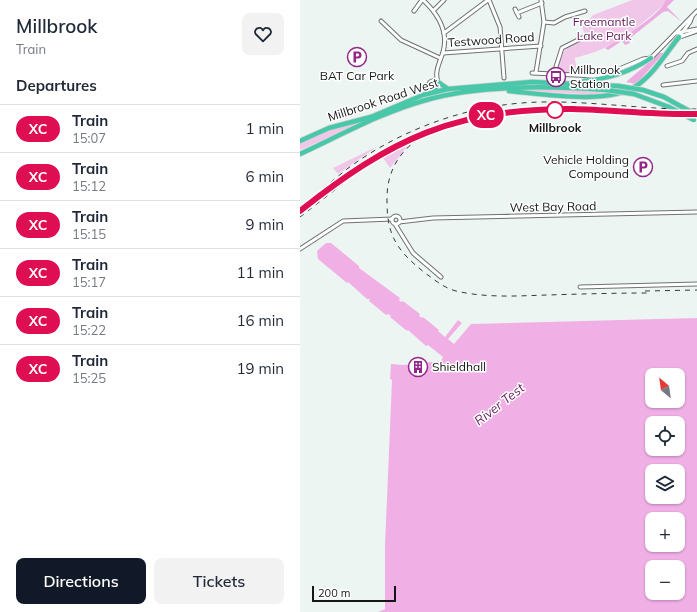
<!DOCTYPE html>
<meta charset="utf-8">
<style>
body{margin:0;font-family:Mulish,sans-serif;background:#f2f2f3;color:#1f2937;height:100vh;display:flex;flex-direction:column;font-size:15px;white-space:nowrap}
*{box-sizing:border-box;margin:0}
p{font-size:13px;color:#747a83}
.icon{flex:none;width:22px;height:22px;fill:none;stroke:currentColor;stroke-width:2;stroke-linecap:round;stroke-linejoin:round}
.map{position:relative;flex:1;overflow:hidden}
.drawer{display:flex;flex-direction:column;background:#fff;width:300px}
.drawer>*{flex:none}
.badge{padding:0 8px;border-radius:13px;font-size:14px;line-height:26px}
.needle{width:26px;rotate:331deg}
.controls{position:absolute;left:345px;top:368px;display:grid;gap:8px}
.controls a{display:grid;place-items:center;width:40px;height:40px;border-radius:8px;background:#fff;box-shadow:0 1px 3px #0004;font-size:20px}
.scale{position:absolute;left:12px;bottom:10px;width:84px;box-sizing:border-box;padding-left:4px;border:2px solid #141716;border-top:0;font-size:11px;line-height:14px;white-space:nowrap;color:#141716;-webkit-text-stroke:3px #fff;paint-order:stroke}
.map>.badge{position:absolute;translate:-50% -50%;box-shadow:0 0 0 2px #fff}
h2{padding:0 16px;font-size:15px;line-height:36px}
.round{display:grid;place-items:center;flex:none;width:42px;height:42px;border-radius:8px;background:#f2f2f3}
.summary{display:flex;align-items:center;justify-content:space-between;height:68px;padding:0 16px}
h1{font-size:19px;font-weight:600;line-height:30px}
.cta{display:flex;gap:8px;margin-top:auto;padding:8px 16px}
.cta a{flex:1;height:46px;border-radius:8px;background:#111827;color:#fff;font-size:16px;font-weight:600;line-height:46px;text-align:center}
.cta a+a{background:#f2f2f3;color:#1f2937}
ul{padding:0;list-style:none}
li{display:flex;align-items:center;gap:12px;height:48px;padding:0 16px;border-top:1px solid #e0e1e3}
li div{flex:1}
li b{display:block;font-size:15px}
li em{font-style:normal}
li .badge{min-width:44px;font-weight:700;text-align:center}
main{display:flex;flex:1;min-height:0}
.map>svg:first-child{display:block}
</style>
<main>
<section class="drawer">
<div class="summary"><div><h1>Millbrook</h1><p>Train</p></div><a class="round"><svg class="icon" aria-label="heart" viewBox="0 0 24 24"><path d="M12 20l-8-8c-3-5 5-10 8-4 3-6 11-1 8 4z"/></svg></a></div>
<h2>Departures</h2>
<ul>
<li><span class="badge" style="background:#df0d52;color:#fff">XC</span><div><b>Train</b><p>15:07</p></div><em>1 min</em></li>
<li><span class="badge" style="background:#df0d52;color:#fff">XC</span><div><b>Train</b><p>15:12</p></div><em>6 min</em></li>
<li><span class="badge" style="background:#df0d52;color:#fff">XC</span><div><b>Train</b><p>15:15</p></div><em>9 min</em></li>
<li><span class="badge" style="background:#df0d52;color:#fff">XC</span><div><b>Train</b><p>15:17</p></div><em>11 min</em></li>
<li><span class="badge" style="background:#df0d52;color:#fff">XC</span><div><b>Train</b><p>15:22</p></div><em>16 min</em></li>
<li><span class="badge" style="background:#df0d52;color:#fff">XC</span><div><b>Train</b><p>15:25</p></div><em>19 min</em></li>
</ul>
<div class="cta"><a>Directions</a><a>Tickets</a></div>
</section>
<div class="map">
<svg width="397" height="612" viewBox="0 0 397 612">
<rect width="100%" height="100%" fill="#edf5f2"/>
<g fill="#f1c7e9">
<path d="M332,0H369C349,18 328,36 304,48C295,53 284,55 275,58L277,74L257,71C263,50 264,47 284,37L285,34L282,28L293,15Z"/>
<path d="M223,89L274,90L310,93L300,95L215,90Z"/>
<path d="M60,121L61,123L0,150V143L30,130Z"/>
<path d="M110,143L90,168L83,158Z"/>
<path d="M78,146L38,174L33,168Z"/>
</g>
<g fill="#ecabe1">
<path d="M366,0H374L367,7L382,22L368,11L363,12L329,39L330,43L325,45L322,41L308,50L305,48C321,38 360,16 366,0Z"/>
<path d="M360,53H364L338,82L335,84L326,82Z"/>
</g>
<path fill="#f0b0e6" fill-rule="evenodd" d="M26,243H31L59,266V268L100,298L99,300L101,302L103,301L120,314L119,316L122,318L123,317L139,330L138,331L145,337L158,320L162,323L148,339L154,344L171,324L397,318V612H78L85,609V545L92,380L90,379L91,364L103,365L141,361L143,357L128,345L126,346L108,330L107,331L90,317L91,316L88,314L86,315L69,301L70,299H67L48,282L47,283L18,259L17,251ZM352,375H378V401H352ZM352,423H378V449H352ZM352,471H378V497H352ZM352,519H378V545H352ZM352,567H378V593H352Z"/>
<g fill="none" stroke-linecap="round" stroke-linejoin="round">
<g stroke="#6c7370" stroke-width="5">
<g id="minor">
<path d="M123,0C138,14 149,31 143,52C140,62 134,72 138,82"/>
<path d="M189,0L200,27L204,78"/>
<path d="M215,9L219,17"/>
<path d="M134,10L144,0"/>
<path d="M114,11L122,0"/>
<path d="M217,13L242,3"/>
<path d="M81,21L101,40L140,58"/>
<path d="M244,22L254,23L265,17L285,11"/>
<path d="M144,33L188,0"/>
<path d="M376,33L397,29"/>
<path d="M379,37L390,22L392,17"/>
<path d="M380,37L397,31"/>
<path d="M143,53L241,46"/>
<path d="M367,66L382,61L388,53L397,49"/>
<path d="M236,72L244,22L241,0"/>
<path d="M232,73L297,76L317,70L343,59L351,58L397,11"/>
<path d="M254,73L262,48L284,37"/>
<path d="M363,85L397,81"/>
<path d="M126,89L130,82L137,79"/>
<circle cx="96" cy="220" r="4"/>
<path d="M99,222L133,218L397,212"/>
<path d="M95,224L113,253L141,277"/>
<path d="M0,249L43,221L92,219"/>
<path d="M280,287L397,284"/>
</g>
</g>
<g stroke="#d0d1d0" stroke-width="6">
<g id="highway">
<path d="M284,81C308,79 330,72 351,58"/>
<path d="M343,90L364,97L382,107"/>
<path d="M209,91C244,94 308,105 336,86C354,74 366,53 379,37"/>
<path d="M134,92L138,82L148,89"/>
<path d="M334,94L369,107"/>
<path d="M0,141L29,128L71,117L123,95L148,89L232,82L318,86"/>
<path d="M0,154C41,135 82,112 126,100C180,84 251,86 307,90"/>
</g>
</g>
<use href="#minor" stroke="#fff" stroke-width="3"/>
<use href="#highway" stroke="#48c8a9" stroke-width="4.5"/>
<g stroke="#353938" stroke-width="1" stroke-dasharray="5 5" stroke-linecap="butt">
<path d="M259,110L320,111"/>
<path d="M195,112L263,108"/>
<path d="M135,128L167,119L201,113"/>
<path d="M127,134C100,148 86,171 87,202C87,238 99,252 125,273C135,280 144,288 156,291C186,298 217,296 247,295C281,294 315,293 349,293"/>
<path d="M0,208C15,195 31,182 47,169C102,128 173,103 242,102C294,101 345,110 397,109"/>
<path d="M0,217L54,175L108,142"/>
<path d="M345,291L397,290"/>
</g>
<g stroke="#d0d1d0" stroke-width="6" stroke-linecap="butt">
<g id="highway-bridge">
<path d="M318,86L343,90"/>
<path d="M307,90L334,94"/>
<path d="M369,107L394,120"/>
<path d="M382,107L397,115"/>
</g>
</g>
<use href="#highway-bridge" stroke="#48c8a9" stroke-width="4.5"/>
</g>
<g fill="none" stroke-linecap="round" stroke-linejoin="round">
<g stroke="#fff" stroke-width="9">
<path id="line" d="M0,211C91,139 155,108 273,109C314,110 356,115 397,114"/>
</g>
<use href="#line" stroke="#df0d52" stroke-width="6"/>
</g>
<defs>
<g id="parking-ring" transform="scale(1)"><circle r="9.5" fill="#fff" stroke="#932789" stroke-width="1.5"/><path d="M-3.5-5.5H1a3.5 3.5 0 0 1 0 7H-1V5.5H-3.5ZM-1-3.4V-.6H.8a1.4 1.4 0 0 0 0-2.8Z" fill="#932789"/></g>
<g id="bus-ring" transform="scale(1)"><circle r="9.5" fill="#fff" stroke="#932789" stroke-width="1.5"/><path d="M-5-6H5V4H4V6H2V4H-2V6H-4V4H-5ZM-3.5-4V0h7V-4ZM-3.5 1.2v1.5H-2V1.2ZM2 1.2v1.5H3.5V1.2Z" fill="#932789"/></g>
<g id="building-ring" transform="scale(1)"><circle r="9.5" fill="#fff" stroke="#932789" stroke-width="1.5"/><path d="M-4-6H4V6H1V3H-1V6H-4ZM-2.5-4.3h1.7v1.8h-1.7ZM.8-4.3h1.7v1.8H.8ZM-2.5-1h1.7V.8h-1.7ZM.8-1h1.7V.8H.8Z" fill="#932789"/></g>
</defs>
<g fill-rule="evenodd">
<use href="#parking-ring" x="57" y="57"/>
<use href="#bus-ring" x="256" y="77"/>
<use href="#parking-ring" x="343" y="167"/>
<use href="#building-ring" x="118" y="367"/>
</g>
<circle fill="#fff" stroke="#df0d52" stroke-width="2" cx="255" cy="110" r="8"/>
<g text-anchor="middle" stroke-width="3" stroke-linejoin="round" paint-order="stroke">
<g font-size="12" fill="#63195c" stroke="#fff">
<text x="304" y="26">Freemantle<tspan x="304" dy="14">Lake Park</tspan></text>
</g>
<g font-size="12" fill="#141716" stroke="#fff">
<text transform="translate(191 40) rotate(-4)" y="4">Testwood Road</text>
<text transform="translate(83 100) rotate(-18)" y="4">Millbrook Road West</text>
<text transform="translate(253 207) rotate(-1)" y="4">West Bay Road</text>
</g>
<g font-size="12" fill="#141716" stroke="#fff" text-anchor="start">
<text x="270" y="74">Millbrook<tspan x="270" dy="14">Station</tspan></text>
<text x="57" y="80" text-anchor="middle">BAT Car Park</text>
<text x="329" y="164" text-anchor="end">Vehicle Holding<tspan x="329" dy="14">Compound</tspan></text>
<text x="132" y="371">Shieldhall</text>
</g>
<g font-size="12" font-weight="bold" fill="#141716" stroke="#fff">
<text x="255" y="132">Millbrook</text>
</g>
<g font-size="13" font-style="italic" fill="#6c2365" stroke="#fff">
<text transform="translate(199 404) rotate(-38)" y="5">River Test</text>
</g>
</g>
</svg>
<div class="controls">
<a><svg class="needle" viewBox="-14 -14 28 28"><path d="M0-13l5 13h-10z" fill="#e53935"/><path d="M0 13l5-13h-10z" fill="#747a83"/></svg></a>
<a><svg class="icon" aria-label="locate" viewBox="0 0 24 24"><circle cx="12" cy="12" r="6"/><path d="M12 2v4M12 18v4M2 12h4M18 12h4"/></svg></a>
<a><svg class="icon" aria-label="layers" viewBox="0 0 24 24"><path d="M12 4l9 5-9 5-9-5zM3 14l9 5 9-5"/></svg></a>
<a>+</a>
<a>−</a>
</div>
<div class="scale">200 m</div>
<b class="badge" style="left:186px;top:115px;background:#df0d52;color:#fff">XC</b>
</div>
</main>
